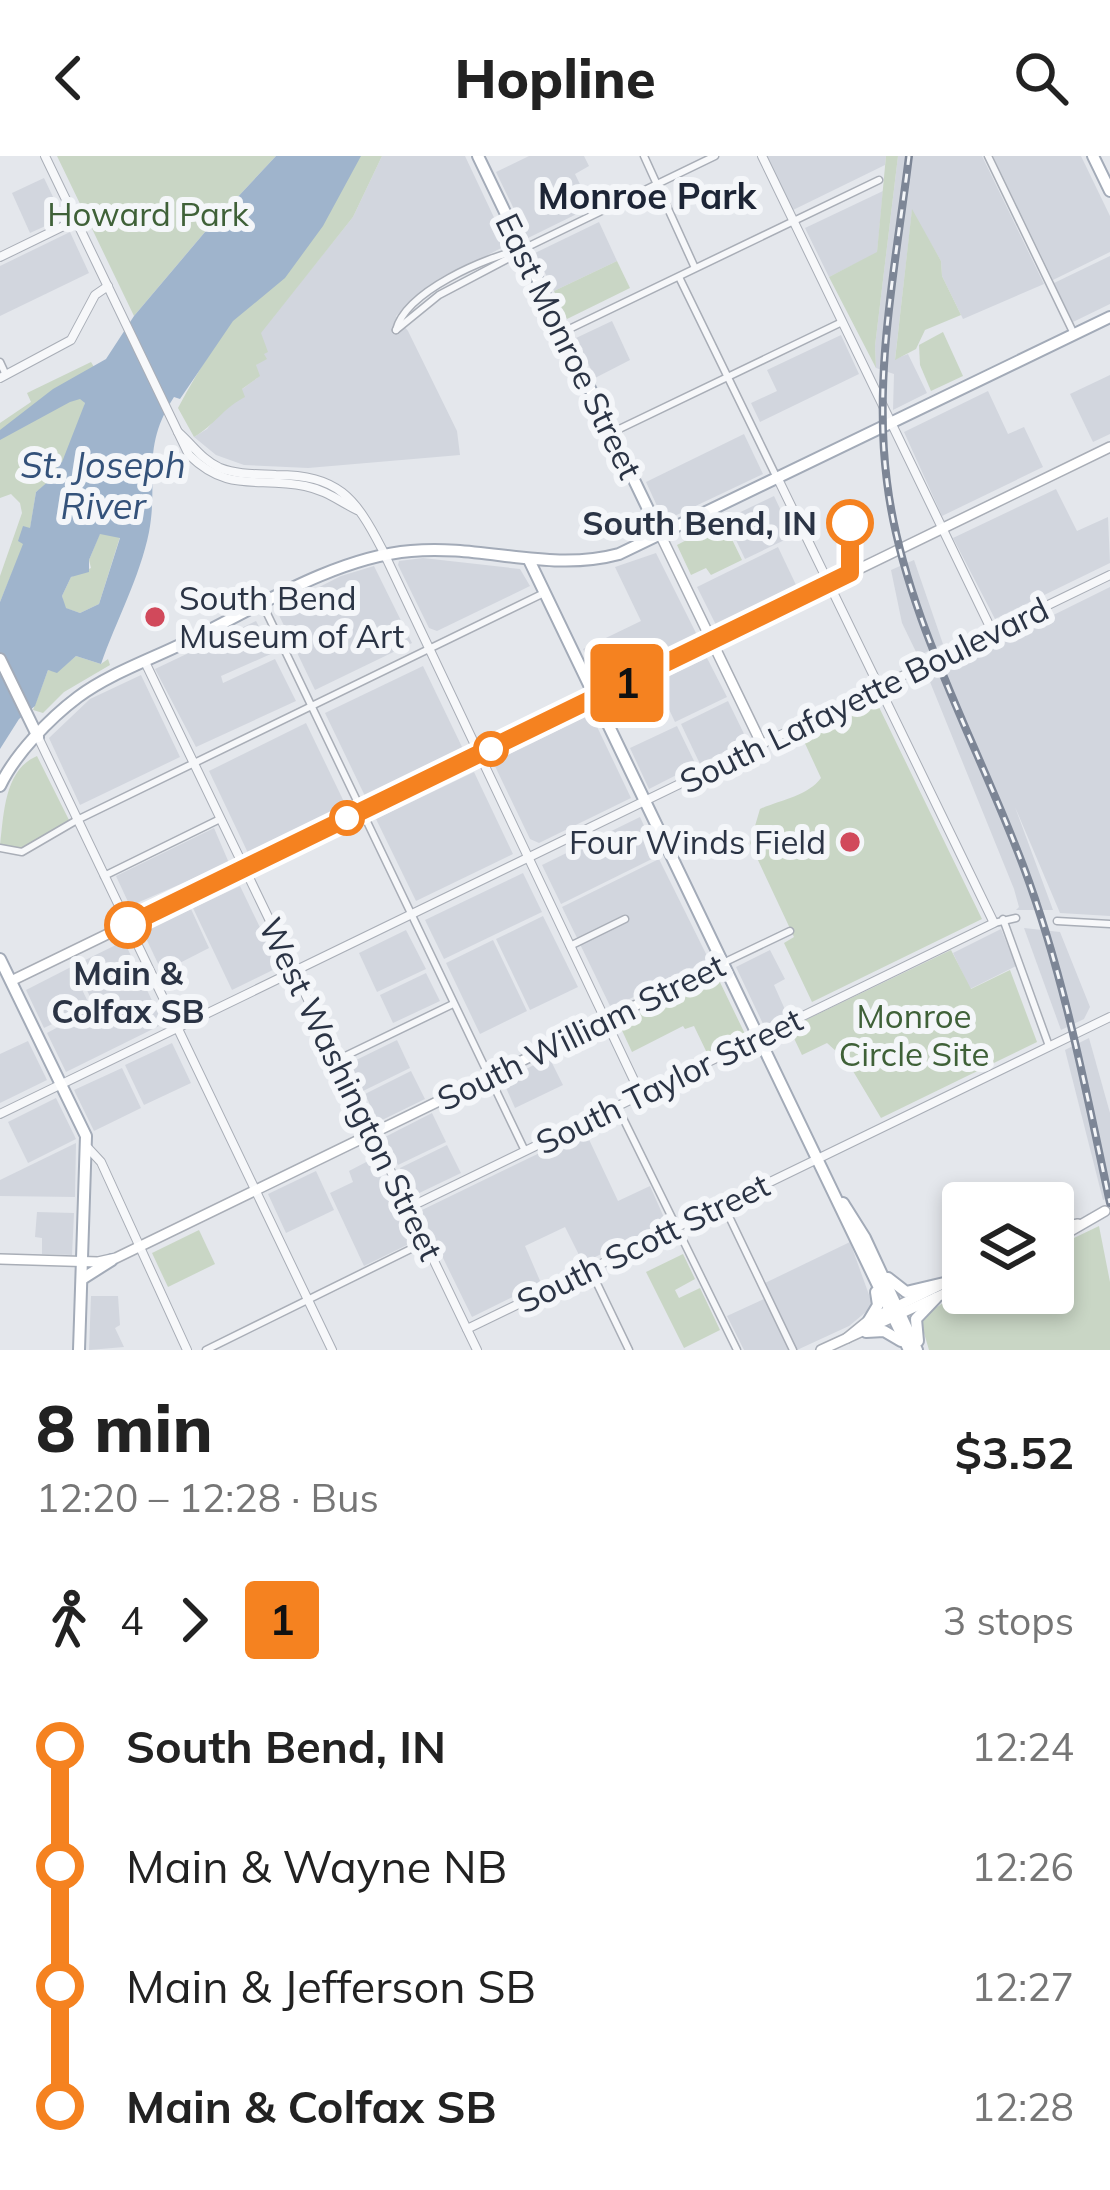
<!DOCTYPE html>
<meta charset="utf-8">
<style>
body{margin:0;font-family:Mulish,sans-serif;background:#f2f2f2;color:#222;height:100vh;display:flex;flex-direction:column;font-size:45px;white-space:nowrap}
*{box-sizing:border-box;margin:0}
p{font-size:39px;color:#767676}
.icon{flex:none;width:66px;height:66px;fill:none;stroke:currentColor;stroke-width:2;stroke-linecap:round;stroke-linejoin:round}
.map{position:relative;height:1194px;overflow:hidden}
.sheet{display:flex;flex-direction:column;background:#fff;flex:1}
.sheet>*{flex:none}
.badge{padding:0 24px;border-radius:9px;font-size:42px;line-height:78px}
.buttons{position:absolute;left:942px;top:1026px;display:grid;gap:24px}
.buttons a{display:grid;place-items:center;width:132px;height:132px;border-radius:12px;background:#fff;box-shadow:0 6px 18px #0003;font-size:60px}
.map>.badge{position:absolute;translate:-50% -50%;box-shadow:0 0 0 6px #fff}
.legs{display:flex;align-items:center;gap:18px;height:132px;padding:0 36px;font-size:39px}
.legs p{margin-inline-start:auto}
.summary{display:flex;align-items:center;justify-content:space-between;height:204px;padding:0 36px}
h1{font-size:66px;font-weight:800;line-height:90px}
ul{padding:0 36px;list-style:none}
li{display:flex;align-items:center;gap:42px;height:120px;font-size:45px}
li i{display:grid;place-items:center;width:18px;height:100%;margin:0 15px;background:currentColor}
li i::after{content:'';width:30px;height:30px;margin:-15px;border:9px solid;border-radius:50%;background:#fff}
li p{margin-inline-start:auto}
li:first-child i{background:linear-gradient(#0000 50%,currentColor 0)}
li:last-child i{background:linear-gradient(currentColor 50%,#0000 0)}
header{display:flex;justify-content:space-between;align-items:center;height:156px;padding:0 36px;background:#fff;font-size:54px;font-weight:800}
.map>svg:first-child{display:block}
</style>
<header><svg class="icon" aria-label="back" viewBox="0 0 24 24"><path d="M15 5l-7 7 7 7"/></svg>Hopline<svg class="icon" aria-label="search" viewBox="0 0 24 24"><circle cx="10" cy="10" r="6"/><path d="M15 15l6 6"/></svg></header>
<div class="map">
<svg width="1110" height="1194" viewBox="0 0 1110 1194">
<rect width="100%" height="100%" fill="#e4e7ec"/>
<g fill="#d2d6de">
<path d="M382,0H465L507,89L428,130L396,160L408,175L457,275L460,299L308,312L244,309L216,299L194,281L207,273L224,251L244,241L241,234L257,222L256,209L264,198L260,177L353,61Z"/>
<path d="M529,0H584L589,10L575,18L591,51L528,82L496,16Z"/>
<path d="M767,0H886L885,9L793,54Z"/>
<path d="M898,0H982L1044,128L963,163L942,120L941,105L912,55L895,203L908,198L927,237L893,254L894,218L876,212L875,190Z"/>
<path d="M993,0H1081L1110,60V96L1053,124Z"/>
<path d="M44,22L63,62L30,77L12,37Z"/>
<path d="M883,35L877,97L829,121L805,72Z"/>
<path d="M599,66L617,105L554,135L535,97Z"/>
<path d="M70,76L89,117L0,160V110Z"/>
<path d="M1110,100V148L1073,166L1054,127Z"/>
<path d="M612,165L630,204L595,222L576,182Z"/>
<path d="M841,179L859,218L760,266L751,247L777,235L767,214Z"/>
<path d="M1110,219V278L1093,286L1070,238Z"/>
<path d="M988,235L1008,278L1024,271L1043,311L942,360L904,276Z"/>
<path d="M744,278L763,318L664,365L646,326Z"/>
<path d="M1056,333L1077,375L1108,361L1110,407L995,463L953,382Z"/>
<path d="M774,340L793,380L745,403L726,363Z"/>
<path d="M778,391L797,431L716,469L697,431Z"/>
<path d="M656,397L697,479L599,526L583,493L641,465L615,411Z"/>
<path d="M423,402L520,413L530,430L437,475L429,472L398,409L399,405Z"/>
<path d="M914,404L943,488L918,500L902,467L891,414Z"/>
<path d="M374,410L412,487L315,534L276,453L341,420Z"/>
<path d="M1110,431V760L1060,757L1015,651L1053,754H1016L1019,751L1014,733L928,521Z"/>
<path d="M256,465L273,497L221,520L223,527L275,503L296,545L196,591L155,513Z"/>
<path d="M707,502L727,541L675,566L656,526Z"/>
<path d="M423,510L463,593L365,640L325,557Z"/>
<path d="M141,519L180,601L80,649L49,582L90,543Z"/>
<path d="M728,545L747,584L700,608L681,568Z"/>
<path d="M591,558L631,642L539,687L530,683L493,606Z"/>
<path d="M306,567L346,650L248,697L209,615Z"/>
<path d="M677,570L696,609L649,633L630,592Z"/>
<path d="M474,616L513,698L416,745L376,663Z"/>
<path d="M640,661L658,700L561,748L542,709Z"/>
<path d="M214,672L229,707L130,750L116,720Z"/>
<path d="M659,703L709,804L611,852L562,751Z"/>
<path d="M523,717L542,756L444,803L425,764Z"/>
<path d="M240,730L279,811L232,834L193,752Z"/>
<path d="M191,753L209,792L162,816L143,776Z"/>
<path d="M543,760L578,831L530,854L496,783Z"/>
<path d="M1024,772L1060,776L1090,851L1084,863L1061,874Z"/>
<path d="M1001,773L1016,810L970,833L953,797Z"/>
<path d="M406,774L426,813L377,836L359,797Z"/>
<path d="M493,784L527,855L480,878L446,807Z"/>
<path d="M124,785L163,868L66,916L47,877L95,851L75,809Z"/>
<path d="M770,794L785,823L774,829L787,858L764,870L736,811Z"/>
<path d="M71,811L90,850L44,872L26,834Z"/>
<path d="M426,817L440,845L393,867L380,839Z"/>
<path d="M1089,882L1110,957V1041L1103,1044L1065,894Z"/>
<path d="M397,884L410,912L363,935L350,907Z"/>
<path d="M28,885L47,924L0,947V898Z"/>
<path d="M172,887L191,927L144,949L125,909Z"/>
<path d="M549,901L563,929L515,952L503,925Z"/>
<path d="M122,912L141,952L94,975L74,934Z"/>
<path d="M411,915L425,943L378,966L365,938Z"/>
<path d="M56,942L76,983L28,1007L8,966Z"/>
<path d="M432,957L446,986L398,1009L385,981Z"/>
<path d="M585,975L618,1045L650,1030L666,1066L583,1107L565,1071L525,1090L541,1127L472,1161L420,1055Z"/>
<path d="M76,987L75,1041L0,1040V1024Z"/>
<path d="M447,989L461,1017L413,1040L400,1012Z"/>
<path d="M372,1003L413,1086L364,1110L330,1037L353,1026L349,1015Z"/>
<path d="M316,1015L334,1054L286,1077L268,1038Z"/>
<path d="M37,1056L74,1057L72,1099L42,1098V1082L35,1081Z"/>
<path d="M850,1086L873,1150L849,1170L797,1194L765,1127Z"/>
<path d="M91,1140H118L120,1169L115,1172L124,1191L89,1194Z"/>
<path d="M764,1143L789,1194H744L727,1160Z"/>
</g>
<g fill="#c9d6c5">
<path d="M57,0H276L205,76L134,160Z"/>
<path d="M358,0H382L353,61L261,177L268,196L264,198L267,203L256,209L260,220L242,233L245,241C223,252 215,269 194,281L178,252C226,161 296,82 358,0Z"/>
<path d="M886,0H898L875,190L876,212L829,121L877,96Z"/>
<path d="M912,53L941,105L942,120L961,159L925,174L916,193L895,204Z"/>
<path d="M617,105L630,132L567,163L554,135Z"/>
<path d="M943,176L963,220L931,235L920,209L919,189Z"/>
<path d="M91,206L94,211L82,242L85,247C75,281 64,317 36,336L30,373L24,371V388L0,446V420L22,357L20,347L11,338L0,342V267L31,246L27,237Z"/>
<path d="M723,365L742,404L711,419L706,412L691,419L677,389Z"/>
<path d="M100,377L120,381L99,448L80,457L65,452L62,440L71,421L91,412L89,404Z"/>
<path d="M76,500L101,508L108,503L110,509L64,536L43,557L33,554L48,514L57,516Z"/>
<path d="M876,545L982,763L812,846L784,787L794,781L750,687L760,653C780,644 808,640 821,622L802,581Z"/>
<path d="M37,600L69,664L21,693L0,689C4,658 4,614 37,600Z"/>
<path d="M951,794L971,833L1010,814L1037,886L881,962L847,905L827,887L802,899L789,872Z"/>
<path d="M717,820L745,878L707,897L694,870L685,873L683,870L632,896L619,868Z"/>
<path d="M1099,1070L1110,1126V1194H929L921,1167C949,1126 1009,1137 1053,1137V1092Z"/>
<path d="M199,1074L215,1108L168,1131L152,1097Z"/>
<path d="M683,1098L695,1123L675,1134L679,1142L700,1132L720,1174L684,1192L646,1116Z"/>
</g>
<path fill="#9fb4cc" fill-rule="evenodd" d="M276,0H361L323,70L285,122L233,165L180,243L174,241C140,293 159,323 149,376C140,421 116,465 101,508L76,500L57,517L48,514L35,550L19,563L0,593V446L23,388L18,385L23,370L30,372L36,336L58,317L55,307L62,306L85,247L80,243L70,246L0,284V274L53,233L106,203L134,160L205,76ZM100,378L120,382L99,448L80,457L66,452L62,440L71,421L89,416V404Z"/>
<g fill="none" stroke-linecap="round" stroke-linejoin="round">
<g stroke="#a9aeb7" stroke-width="9">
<g id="minor">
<path d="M644,0L695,112"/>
<path d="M988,0L1074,178"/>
<path d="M679,121L776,320"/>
<path d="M396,174C406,135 486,101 523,93L715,0"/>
<path d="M396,174L439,139L519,97"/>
<path d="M563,176L879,24"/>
<path d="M0,206L6,219"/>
<path d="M611,277L842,166"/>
<path d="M263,449L525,995"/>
<path d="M0,692L22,696L77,664L544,437"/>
<path d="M104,720L220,663"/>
<path d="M1003,763L1049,890"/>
<path d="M1057,765L1110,768"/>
<path d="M994,767L1016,762"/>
<path d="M570,790L625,763"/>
<path d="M723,807L790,775"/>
<path d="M337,904L453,848"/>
<path d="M617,950L737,1194"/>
<path d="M723,1048L793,1194"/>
<path d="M590,1113L629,1194"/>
<path d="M206,1194L425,1086"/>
</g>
</g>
<g stroke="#a9aeb7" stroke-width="10">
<g id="tertiary">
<path d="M45,0L189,299C229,338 257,320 305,330C325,334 339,345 357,354"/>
<path d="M762,0L993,477"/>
<path d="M0,101L76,64"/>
<path d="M0,222L71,184L95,139L108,130"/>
<path d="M178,276C192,288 202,304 220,312C238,319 257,318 276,319C338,319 355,341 382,393L641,939"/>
<path d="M145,506L477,1194"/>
<path d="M38,581L332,1194"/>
<path d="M0,958L1110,419"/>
<path d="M88,992L101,1006L187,1194"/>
<path d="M408,1052L994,767L778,323"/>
<path d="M467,1173L1110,861"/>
</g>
</g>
<g stroke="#a9aeb7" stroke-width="12">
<g id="secondary">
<path d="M661,380L762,589"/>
<path d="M11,825L1110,291"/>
<path d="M1053,1073L1078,1068"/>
<path d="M1053,1085L1105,1055"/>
<path d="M0,1103L98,1106L116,1102L723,807"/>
<path d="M847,1182L869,1164L963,1118"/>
<path d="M821,1194L963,1129"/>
</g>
</g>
<g stroke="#a3abb8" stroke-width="14">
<g id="primary">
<path d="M478,0L661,380"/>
<path d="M1093,0L1110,35"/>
<path d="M529,404L909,1194"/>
<path d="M0,503L38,581"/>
<path d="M0,630C15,598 50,562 78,541C109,518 149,504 184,487C252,454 335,401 411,395C481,388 549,417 619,398L1110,161"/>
<path d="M0,803L86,980L79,1194"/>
<path d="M843,1047L865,1082L917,1194"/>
<path d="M888,1122L906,1136L944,1127"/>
<path d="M82,1123L112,1104"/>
<path d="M869,1164L878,1149L876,1136"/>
<path d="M866,1176L884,1175L901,1185"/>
<path d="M918,1185L916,1163L936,1142"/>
</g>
</g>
<use href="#minor" stroke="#f7f8fa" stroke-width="6"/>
<use href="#tertiary" stroke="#f7f8fa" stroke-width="8"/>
<use href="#secondary" stroke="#fff" stroke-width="9"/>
<use href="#primary" stroke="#fff" stroke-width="10"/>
<g stroke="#7d8696" stroke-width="8">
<path id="rail" d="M909,0C896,107 873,218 887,326C903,458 978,588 1024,712C1064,819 1086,935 1110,1047"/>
</g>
<use href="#rail" stroke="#f4f6f9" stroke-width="3" stroke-dasharray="9" stroke-linecap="butt"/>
</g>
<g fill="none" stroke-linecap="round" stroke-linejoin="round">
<g stroke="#fff" stroke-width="27">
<path id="line-1" d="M128,769L850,417V367"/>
</g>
<use href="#line-1" stroke="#f58220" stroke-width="18"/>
</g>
<g fill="#fff" stroke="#f58220" stroke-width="6">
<circle cx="850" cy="367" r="21"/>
<circle cx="491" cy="593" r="15"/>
<circle cx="347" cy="662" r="15"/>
<circle cx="128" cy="769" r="21"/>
</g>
<g fill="#d1495b" stroke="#f4f6f9" stroke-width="4.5">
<circle cx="155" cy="461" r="12"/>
<circle cx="850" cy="686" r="12"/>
</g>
<g text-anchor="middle" stroke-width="12" stroke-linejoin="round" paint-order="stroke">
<g font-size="33" fill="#3f6138" stroke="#f4f6f9">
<text x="148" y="70">Howard Park</text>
<text x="914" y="872">Monroe<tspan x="914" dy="38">Circle Site</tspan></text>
</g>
<g font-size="33" fill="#2b3445" stroke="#f4f6f9">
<text transform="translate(569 190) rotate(64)" y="12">East Monroe Street</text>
<text transform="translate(864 539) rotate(-26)" y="12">South Lafayette Boulevard</text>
<text transform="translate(581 876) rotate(-26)" y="12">South William Street</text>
<text transform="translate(669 925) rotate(-26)" y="12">South Taylor Street</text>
<text transform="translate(351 933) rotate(64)" y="12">West Washington Street</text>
<text transform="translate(643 1087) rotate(-26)" y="12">South Scott Street</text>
</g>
<g font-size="33" font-weight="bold" fill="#2b3445" stroke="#f4f6f9" text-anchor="end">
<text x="817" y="379">South Bend, IN</text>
<text x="128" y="829" text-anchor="middle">Main &amp;<tspan x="128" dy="38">Colfax SB</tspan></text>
</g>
<g font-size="33" fill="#2b3445" stroke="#f4f6f9" text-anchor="start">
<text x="179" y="454">South Bend<tspan x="179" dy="38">Museum of Art</tspan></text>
<text x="826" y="698" text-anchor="end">Four Winds Field</text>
</g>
<g font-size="36" font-weight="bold" fill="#1d2536" stroke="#f4f6f9">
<text x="647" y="53">Monroe Park</text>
</g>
<g font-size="36" font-style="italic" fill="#34527a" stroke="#f4f6f9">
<text x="103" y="322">St. Joseph<tspan x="103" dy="41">River</tspan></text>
</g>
</g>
</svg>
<div class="buttons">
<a><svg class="icon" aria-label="layers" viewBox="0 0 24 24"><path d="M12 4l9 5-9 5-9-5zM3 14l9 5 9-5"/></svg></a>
</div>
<b class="badge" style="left:627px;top:527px;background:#f58220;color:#111">1</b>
</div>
<section class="sheet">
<div class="summary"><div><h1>8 min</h1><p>12:20 – 12:28 · Bus</p></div><b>$3.52</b></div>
<div class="legs"><svg class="icon" aria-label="walk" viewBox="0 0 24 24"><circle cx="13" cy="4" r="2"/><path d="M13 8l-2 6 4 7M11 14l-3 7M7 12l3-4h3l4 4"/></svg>4<svg class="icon" aria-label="forward" viewBox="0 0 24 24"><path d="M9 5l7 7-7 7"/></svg><b class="badge" style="background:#f58220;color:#111">1</b><p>3 stops</p></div>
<ul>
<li><i style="color:#f58220"></i><b>South Bend, IN</b><p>12:24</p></li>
<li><i style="color:#f58220"></i><span>Main &amp; Wayne NB</span><p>12:26</p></li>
<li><i style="color:#f58220"></i><span>Main &amp; Jefferson SB</span><p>12:27</p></li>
<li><i style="color:#f58220"></i><b>Main &amp; Colfax SB</b><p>12:28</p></li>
</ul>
</section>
